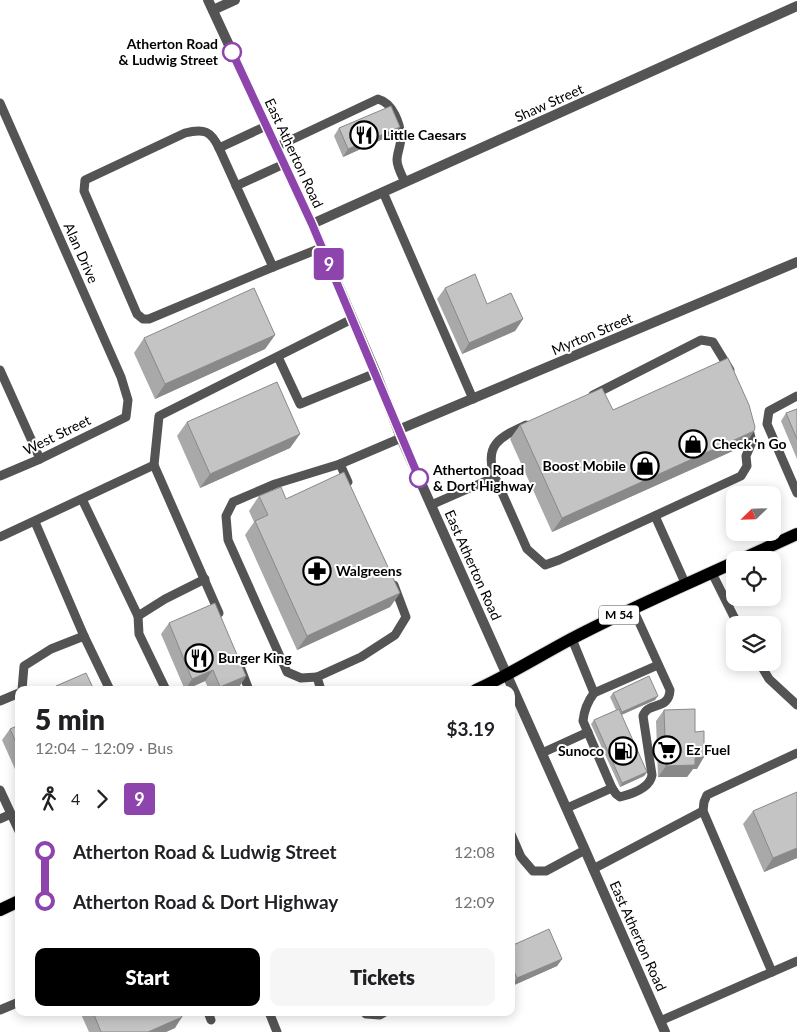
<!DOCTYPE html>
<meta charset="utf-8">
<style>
body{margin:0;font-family:Lato,sans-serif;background:#f6f6f6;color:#202124;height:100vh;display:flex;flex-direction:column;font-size:19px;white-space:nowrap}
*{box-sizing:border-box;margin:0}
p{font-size:16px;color:#757577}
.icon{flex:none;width:28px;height:28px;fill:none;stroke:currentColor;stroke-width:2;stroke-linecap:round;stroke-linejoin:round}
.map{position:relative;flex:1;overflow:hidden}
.drawer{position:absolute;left:15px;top:686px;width:500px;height:330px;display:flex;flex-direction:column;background:#fff;border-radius:10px;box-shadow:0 2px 12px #0003}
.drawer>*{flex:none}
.badge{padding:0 10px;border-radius:4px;font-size:18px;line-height:32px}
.needle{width:32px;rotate:247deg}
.controls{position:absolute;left:726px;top:486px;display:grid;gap:10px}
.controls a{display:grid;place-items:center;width:55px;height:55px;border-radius:10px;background:#fff;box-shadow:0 2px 12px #0003;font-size:25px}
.map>.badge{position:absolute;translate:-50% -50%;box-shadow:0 0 0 2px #fff}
.legs{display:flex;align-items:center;gap:8px;height:55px;padding:0 20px;font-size:16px}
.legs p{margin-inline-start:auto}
.overview{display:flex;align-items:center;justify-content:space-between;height:85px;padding:0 20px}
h1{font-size:28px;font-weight:800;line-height:38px}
.primary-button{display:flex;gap:10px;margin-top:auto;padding:10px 20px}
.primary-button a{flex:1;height:58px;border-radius:10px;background:#000;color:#fff;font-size:20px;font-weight:800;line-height:58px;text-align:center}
.primary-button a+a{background:#f6f6f6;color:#202124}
ul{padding:0 20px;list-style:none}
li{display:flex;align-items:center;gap:18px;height:50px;font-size:19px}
li i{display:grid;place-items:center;width:8px;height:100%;margin:0 6px;background:currentColor}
li i::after{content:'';width:12px;height:12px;margin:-6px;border:4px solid;border-radius:50%;background:#fff}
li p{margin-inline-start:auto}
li:first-child i{background:linear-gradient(#0000 50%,currentColor 0)}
li:last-child i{background:linear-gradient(currentColor 50%,#0000 0)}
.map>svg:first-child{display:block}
</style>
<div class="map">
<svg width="797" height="1032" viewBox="0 0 797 1032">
<rect width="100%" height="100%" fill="#fff"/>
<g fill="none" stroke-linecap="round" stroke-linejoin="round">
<g stroke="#dbdbdb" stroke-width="14">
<g id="primary">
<path d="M740,560L797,534"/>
<path d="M476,690C509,675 539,656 571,639C624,611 680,587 735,562"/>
<path d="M0,910L19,901"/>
</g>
</g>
<g stroke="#545454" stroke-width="9">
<path d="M0,103L121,377L128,400L126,417L40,459L0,476"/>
<path d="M266,126L219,148L273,267L321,248"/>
<path d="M276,147L378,99C393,103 400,123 401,137C401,145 397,153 397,160C397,167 402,176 405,182"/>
<path d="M219,148C211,131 204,128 185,133L85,180L84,191L137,314L143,319H149L273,267"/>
<path d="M236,186L284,164"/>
<path d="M383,192L473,399"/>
<path d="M278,357L300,404L376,373"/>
<path d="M0,370L40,459"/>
<path d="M593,395L701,340L713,342L730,370"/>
<path d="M797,396L769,411L767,424L797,493"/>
<path d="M340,464L401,438"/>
<path d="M154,465L219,613"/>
<path d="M495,477C483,445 500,437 526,425"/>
<path d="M82,499L138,616L139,634L166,690"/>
<path d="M431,505L495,477L527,549L545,565L559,560L741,476L747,466L746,456L752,442L748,425"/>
<path d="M655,516L686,585"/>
<path d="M35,522L84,636"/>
<path d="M0,537L154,465L159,416L352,319"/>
<path d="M712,573L738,625"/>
<path d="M633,609L670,690C669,711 648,701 643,716L652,775C650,788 632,794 620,797L616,794L612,788L583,721C584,710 588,701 594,693L658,665"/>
<path d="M138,616L165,599L205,579"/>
<path d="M572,639L594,693"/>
<path d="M759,662L769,679L797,705"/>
<path d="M241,669L249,690"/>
<path d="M317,677L301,678L287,672L228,540L226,516L233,502L275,484L340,464L348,482"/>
<path d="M22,690L24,666L51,649L84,636L110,690"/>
<path d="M321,690L317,677L361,657L395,635L406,617L394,585"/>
<path d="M0,701L19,693"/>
<path d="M542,753L588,732"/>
<path d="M0,790L19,831"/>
<path d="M567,808L612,788"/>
<path d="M0,819L11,814"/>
<path d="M511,834L521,857L533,871H546L585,850"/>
<path d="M593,869L703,811"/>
<path d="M772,972L703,811L704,802L707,795L797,753"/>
<path d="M0,1010L19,1002"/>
<path d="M208,1012L211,1020"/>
<path d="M269,1012L277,1032"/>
<path d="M364,1012L366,1014L380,1015L385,1012"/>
<path d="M660,1021L797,961"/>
</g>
<g stroke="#545454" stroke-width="10">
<path d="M213,10L235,0"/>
<path d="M312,224L797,6"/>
<path d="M398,430L797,262"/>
</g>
<path stroke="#545454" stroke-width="10" d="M208,0L312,224L376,373L401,438L585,850L665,1032"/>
<use href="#primary" stroke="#000" stroke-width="12"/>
</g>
<g fill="#a9a9a9">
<path d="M400,127L394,134L343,157L334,136L339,128Z"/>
<path d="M445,288L487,304L523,319L515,331L462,354L437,299Z"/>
<path d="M275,335L265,349L155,399L134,353L144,338Z"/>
<path d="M797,409V459L781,421L786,413Z"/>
<path d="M187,422L300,434L290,448L200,488L177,436Z"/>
<path d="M520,425L754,431L744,446L552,532L510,439Z"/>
<path d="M259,496L286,499L400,593L390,607L297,650L245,535L254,522L249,511Z"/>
<path d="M169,623L246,676L239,687L231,690H209L205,681L185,690L161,634Z"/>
<path d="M56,686L94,690H53Z"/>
<path d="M613,693L655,700L621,715L647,772L644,776L620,787L591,724L594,720L616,710L610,697Z"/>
<path d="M664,710L697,769H693L687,777H658L656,721Z"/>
<path d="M19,725V778L2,740L10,729Z"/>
<path d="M753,811L797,858L764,872L743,824Z"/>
<path d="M511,946L562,959L557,966L512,986L511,984Z"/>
<path d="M80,1012H180L175,1028L166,1032H89Z"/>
</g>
<g fill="#898989">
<path d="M400,127L394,134L343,157L348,149Z"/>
<path d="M523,319L515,331L462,354L469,343Z"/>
<path d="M275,335L265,349L155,399L165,384Z"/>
<path d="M754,431L744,446L552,532L562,518Z"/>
<path d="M300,434L290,448L200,488L210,474Z"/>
<path d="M400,593L390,607L297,650L307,636Z"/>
<path d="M213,670L205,681L185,690L192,679Z"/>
<path d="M246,676L239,687L231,690H218L220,687Z"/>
<path d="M658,696L655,700L619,716L622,712Z"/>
<path d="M704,757L697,769H693L687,777H658L666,766L695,758Z"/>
<path d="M647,772L644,776L620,787L622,783Z"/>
<path d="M797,848V858L764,872L773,858Z"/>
<path d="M562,959L557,966L512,986L517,978Z"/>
<path d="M182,1017L175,1028L166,1032H148Z"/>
</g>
<g fill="#c4c4c4" stroke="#898989">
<path d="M391,106L400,127L348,149L339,128Z"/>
<path d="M475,274L487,304L511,293L523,319L469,343L445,288Z"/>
<path d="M254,288L275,335L165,384L144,338Z"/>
<path d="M728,358L749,405L755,427L754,431L562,518L520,425L602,388L613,410Z"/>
<path d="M277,382L300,434L210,474L187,422Z"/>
<path d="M797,409V439L786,413Z"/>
<path d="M344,472L400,593L307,636L255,521L268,515L259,496L281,487L286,499Z"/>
<path d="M215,603L246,676L220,687L213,670L192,679L169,623Z"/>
<path d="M86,673L94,690H58L56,686Z"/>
<path d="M649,676L658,696L622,712L613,693Z"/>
<path d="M619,709L647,772L622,783L594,720Z"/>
<path d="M695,709V732L704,731V757L695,758V765L666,766L664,710Z"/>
<path d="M19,725V749L10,729Z"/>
<path d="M797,792V848L773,858L753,811Z"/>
<path d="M549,929L562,959L517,978L511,965V946Z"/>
<path d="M93,1012H180L182,1017L148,1032H101Z"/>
</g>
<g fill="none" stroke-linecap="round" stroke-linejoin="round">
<g stroke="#fff" stroke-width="11">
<path id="line-1" d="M232,52L312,224L419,478"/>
</g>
<use href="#line-1" stroke="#8e44ad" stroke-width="8"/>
</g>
<defs>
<g id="restaurant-ring" transform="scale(1.4375)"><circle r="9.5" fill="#fff" stroke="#000" stroke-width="1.5"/><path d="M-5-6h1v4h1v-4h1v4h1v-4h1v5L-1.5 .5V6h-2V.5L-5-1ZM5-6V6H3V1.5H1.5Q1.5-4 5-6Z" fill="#000"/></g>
<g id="shop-ring" transform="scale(1.4375)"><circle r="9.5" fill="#fff" stroke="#000" stroke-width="1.5"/><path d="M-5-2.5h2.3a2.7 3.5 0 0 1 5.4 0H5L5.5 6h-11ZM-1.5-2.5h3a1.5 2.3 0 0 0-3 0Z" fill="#000"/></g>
<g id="pharmacy-ring" transform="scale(1.4375)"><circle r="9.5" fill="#fff" stroke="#000" stroke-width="1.5"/><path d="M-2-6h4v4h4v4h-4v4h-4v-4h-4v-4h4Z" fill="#000"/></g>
<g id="supermarket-ring" transform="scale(1.4375)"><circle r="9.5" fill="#fff" stroke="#000" stroke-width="1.5"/><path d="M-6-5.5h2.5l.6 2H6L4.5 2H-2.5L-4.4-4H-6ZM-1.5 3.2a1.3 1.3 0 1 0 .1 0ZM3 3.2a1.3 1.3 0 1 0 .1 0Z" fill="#000"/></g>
<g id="fuel-ring" transform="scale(1.4375)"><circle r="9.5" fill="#fff" stroke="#000" stroke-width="1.5"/><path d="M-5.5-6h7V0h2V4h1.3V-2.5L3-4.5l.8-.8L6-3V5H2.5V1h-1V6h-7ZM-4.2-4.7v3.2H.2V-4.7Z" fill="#000"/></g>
</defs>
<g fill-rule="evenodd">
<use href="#restaurant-ring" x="364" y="135"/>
<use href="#shop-ring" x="693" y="444"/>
<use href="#shop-ring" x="645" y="466"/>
<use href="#pharmacy-ring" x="317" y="571"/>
<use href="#restaurant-ring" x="199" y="658"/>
<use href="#supermarket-ring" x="667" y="750"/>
<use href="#fuel-ring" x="623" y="751"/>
</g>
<g fill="#fff" stroke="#8e44ad" stroke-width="2.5">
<circle cx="232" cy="52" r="9"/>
<circle cx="419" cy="478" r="9"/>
</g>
<g text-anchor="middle" stroke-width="4" stroke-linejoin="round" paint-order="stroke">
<rect fill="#fff" stroke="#4c4c4c" stroke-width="1" x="599" y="605.5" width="40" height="19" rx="4"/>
<g font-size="12" font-weight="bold" fill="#000">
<text x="619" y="619">M 54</text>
</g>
<g font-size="14" font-weight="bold" fill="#000" stroke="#fff" text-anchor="end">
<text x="218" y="49">Atherton Road<tspan x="218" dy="16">&amp; Ludwig Street</tspan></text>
<text x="433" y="475" text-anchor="start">Atherton Road<tspan x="433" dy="16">&amp; Dort Highway</tspan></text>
</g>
<g font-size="14" fill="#000" stroke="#fff">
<text transform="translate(549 103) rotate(-24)" y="5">Shaw Street</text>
<text transform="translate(294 153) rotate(65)" y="5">East Atherton Road</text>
<text transform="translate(81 253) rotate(66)" y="5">Alan Drive</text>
<text transform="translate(592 334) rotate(-23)" y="5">Myrton Street</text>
<text transform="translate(57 435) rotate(-26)" y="5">West Street</text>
<text transform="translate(473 565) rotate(66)" y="5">East Atherton Road</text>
<text transform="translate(638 936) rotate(66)" y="5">East Atherton Road</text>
</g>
<g font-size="14" font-weight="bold" fill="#000" stroke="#fff" text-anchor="start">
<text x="383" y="140">Little Caesars</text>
<text x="712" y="449">Check 'n Go</text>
<text x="626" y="471" text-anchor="end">Boost Mobile</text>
<text x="336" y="576">Walgreens</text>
<text x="218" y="663">Burger King</text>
<text x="686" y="755">Ez Fuel</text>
<text x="604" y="756" text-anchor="end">Sunoco</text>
</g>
</g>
</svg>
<div class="controls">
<a><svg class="needle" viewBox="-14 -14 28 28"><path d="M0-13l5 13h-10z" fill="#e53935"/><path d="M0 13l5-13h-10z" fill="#757577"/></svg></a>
<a><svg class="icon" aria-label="locate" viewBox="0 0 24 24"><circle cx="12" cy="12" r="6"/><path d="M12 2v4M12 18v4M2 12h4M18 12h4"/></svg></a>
<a><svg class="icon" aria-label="layers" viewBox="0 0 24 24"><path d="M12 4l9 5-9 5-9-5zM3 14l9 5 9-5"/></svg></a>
</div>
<b class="badge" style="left:329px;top:264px;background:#8e44ad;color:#fff">9</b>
<section class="drawer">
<div class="overview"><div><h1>5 min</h1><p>12:04 – 12:09 · Bus</p></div><b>$3.19</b></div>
<div class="legs"><svg class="icon" aria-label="walk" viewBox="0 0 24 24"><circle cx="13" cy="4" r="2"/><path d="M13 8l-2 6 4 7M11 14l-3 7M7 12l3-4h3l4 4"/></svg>4<svg class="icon" aria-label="forward" viewBox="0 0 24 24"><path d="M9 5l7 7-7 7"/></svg><b class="badge" style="background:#8e44ad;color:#fff">9</b></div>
<ul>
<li><i style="color:#8e44ad"></i><b>Atherton Road &amp; Ludwig Street</b><p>12:08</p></li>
<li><i style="color:#8e44ad"></i><b>Atherton Road &amp; Dort Highway</b><p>12:09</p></li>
</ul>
<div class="primary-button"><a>Start</a><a>Tickets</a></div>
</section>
</div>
